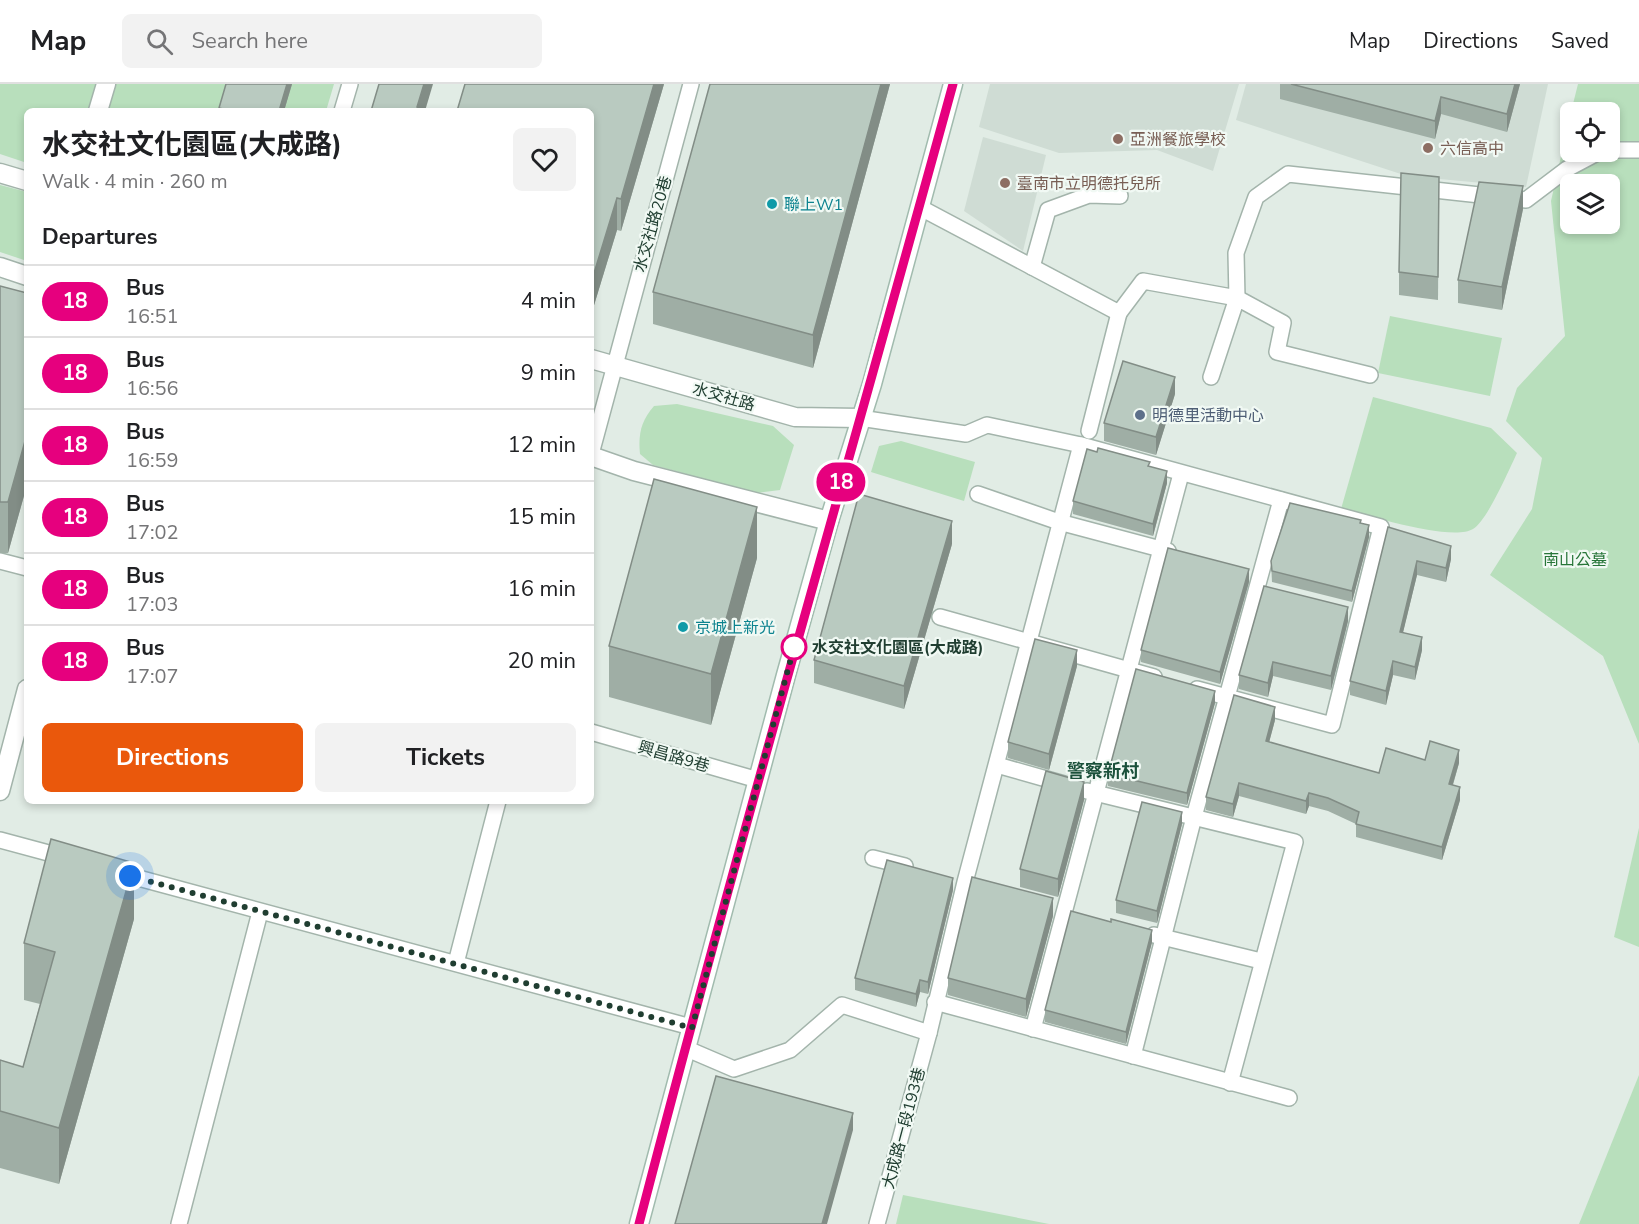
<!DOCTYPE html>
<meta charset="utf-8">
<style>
body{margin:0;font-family:"Nunito Sans","Noto Sans TC",sans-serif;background:#f2f2f2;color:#202124;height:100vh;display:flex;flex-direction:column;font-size:22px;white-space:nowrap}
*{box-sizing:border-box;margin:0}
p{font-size:20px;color:#757577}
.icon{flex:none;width:33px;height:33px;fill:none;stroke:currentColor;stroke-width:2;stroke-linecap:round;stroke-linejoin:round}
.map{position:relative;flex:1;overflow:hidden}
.panel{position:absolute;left:24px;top:24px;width:570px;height:696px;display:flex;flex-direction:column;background:#fff;border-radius:9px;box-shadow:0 3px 9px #0003}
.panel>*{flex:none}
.badge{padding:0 12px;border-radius:20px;font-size:21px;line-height:39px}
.controls{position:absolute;left:1560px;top:18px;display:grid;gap:12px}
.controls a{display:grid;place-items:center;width:60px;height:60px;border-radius:9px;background:#fff;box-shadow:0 3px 9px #0003;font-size:30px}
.you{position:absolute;width:30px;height:30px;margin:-15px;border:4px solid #fff;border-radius:50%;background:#1a73e8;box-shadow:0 0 0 9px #1a73e833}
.map>.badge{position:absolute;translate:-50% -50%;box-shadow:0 0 0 3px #fff}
h2{padding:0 18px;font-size:22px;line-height:54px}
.round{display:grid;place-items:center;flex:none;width:63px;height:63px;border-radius:9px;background:#f2f2f2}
.head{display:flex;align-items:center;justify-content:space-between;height:102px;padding:0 18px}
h1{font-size:28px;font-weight:700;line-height:45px}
.cta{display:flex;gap:12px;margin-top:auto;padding:12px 18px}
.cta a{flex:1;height:69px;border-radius:9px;background:#ea580c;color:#fff;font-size:24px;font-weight:700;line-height:69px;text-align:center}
.cta a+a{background:#f2f2f2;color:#202124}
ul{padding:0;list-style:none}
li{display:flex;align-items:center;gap:18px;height:72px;padding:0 18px;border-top:2px solid #e0e0e0}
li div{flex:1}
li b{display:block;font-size:22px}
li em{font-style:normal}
li .badge{min-width:66px;font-weight:700;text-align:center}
header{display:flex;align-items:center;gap:36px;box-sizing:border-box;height:84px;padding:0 30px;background:#fff;border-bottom:2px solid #e0e0e0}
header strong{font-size:28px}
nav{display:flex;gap:33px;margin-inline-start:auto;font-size:21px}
.search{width:420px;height:54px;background:#f2f2f2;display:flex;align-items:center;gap:15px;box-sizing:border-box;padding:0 21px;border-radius:9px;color:#757577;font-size:22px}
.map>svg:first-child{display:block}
</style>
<header>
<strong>Map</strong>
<div class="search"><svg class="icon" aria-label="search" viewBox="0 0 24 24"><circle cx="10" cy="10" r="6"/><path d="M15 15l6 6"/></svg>Search here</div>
<nav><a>Map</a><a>Directions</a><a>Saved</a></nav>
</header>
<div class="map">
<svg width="1639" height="1140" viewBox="0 0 1639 1140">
<rect width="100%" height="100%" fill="#e1ece5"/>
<g fill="#cfdcd4">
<path d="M990,0H1239L1213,87L1157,66L1059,69L979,43Z"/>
<path d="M1246,0H1548L1526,103L1407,92L1236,36Z"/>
<path d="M983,53L1046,71L1023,167L964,127Z"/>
</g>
<g fill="#b8dfbc" fill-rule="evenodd">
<path d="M0,0H334L326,27H27V79L0,70Z"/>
<path d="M1578,0H1639V660L1603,572L1490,491L1532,425L1542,374L1506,337L1517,304L1565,252L1551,117L1570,32V68H1610V28H1571ZM1570,100H1610V140H1570Z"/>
<path d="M0,101L27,108V177L0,168Z"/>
<path d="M1390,232L1502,254L1490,312L1378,289Z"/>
<path d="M1373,313L1491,344L1517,369C1509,386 1487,437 1473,445C1452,458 1367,431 1341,425Z"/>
<path d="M677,320L773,342L794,361L780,406L757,409L653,381L640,370C638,350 641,337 654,322Z"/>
<path d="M901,357L975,378L964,417L871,388L879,362Z"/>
<path d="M1639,744V863L1614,853Z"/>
<path d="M1639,991V1140H1579Z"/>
<path d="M903,1111L1049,1140H896Z"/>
</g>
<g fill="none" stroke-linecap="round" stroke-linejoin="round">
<g stroke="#a3b4ab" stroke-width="18">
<g id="lane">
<path d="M342,27L350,0"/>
<path d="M1610,66H1639"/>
<path d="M919,123L1119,229L1143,197L1237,214L1236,169L1256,113L1288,90L1526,116L1567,85L1599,68"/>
<path d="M1032,183L1048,126L1089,111L1120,112"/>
<path d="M1211,293L1237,214L1283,239L1277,268L1370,291"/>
<path d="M860,334L966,350L987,341L1081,361L1381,443L1332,641L1197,605"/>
<path d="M1089,347L1119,229"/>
<path d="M591,370L691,0"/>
<path d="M978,410L1059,438L1168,467"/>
<path d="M0,477L27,484"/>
<path d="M940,533L1154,593"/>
<path d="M591,648L758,696"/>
<path d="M997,681L1064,700"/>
<path d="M1087,707L1295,758L1230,999"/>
<path d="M0,756L67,774"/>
<path d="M873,774L905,782"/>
<path d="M116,788L691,943"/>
<path d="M1154,851L1261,877"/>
<path d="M456,879L498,717"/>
<path d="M935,918L1289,1014"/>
<path d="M1033,945L1181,390"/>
<path d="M685,964L734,985L790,966L842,921L929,949"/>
<path d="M1133,972L1194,733L1281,416"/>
<path d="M179,1140L260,828"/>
<path d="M877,1140L929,949L965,798L1081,361"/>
</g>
</g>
<g stroke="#a3b4ab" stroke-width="21">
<g id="street">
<path d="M98,27L106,0"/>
<path d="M0,89L27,97"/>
<path d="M0,183L27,192"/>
<path d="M591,275L795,333L860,334"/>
<path d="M591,372L634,387L829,437"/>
<path d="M0,707L27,605"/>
</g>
</g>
<g stroke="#a1bbae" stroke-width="21">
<path id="secondary" d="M639,1140L786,591L829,437L872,300L953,0"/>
</g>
<use href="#lane" stroke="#fff" stroke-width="15"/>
<use href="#street" stroke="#fff" stroke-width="18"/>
<use href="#secondary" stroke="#fff" stroke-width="18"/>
</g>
<g fill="#9faea5">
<path d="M226,0H292L284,27H219V24Z"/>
<path d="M664,0L621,147L617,146L591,231V27Z"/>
<path d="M710,0H890L813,284L653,240V208Z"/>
<path d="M1280,0H1520L1507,48L1441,30L1435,55L1280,15Z"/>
<path d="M1439,93L1438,216L1399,211V188Z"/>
<path d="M1523,125L1502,226L1458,219V196Z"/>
<path d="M0,202L27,209V401L8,469H0Z"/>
<path d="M1175,310L1156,371L1104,357V339Z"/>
<path d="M1150,383L1167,399L1153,452L1073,430V417Z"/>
<path d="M1361,439L1369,453L1352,518L1272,498L1271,477Z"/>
<path d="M1388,443L1451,475L1446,498L1417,491L1403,548L1422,566L1415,596L1393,591L1386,621L1350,611V597Z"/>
<path d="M952,460L904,625L814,599V576Z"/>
<path d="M757,474L711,641L609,613V562Z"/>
<path d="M1249,498L1220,600L1141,578V566Z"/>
<path d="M1348,537L1331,606L1273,592L1268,613L1239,605V591Z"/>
<path d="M1077,582L1049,686L1008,674V658Z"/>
<path d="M1215,619L1187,721L1108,702V690Z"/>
<path d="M1275,636L1269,658L1379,689L1425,676L1459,679L1453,701L1460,716L1442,776L1356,753V740L1328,727L1309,722L1306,730L1239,712L1233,733L1206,726V713Z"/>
<path d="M1084,716L1058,813L1020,803V785Z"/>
<path d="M1182,740L1157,839L1116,829V816Z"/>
<path d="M953,806L928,910L920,908L916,923L855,906V894Z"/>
<path d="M1053,832L1026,933L948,911V894Z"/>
<path d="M134,835L59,1100L0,1084V976L23,983L40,920L24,916V859Z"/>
<path d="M1152,858L1126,960L1045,938V926Z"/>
</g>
<g fill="#828d86">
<path d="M287,0H292L284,27H279Z"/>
<path d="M424,0H433L425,27L417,23Z"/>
<path d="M654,0H664L621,147V115Z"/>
<path d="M881,0H890L813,284V251Z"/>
<path d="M1515,0H1520L1507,48V30Z"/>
<path d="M1441,13V30L1435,55V37Z"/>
<path d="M1523,102V125L1502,226V203Z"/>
<path d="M617,114V146L591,231V199Z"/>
<path d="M1175,293V310L1156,371V353Z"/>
<path d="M27,350V401L8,469V418Z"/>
<path d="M1167,387V399L1153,452V440Z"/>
<path d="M757,423V474L711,641V590Z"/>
<path d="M952,437V460L904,625V602Z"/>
<path d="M1369,441V453L1352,518V507Z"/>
<path d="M1451,462V475L1446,498V484Z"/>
<path d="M1417,477V491L1400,561V548Z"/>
<path d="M1249,485V498L1220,600V588Z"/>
<path d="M1348,523V537L1331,606V592Z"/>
<path d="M1422,553V566L1415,596V583Z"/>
<path d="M1077,566V582L1049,686V670Z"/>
<path d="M1393,577V591L1386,621V607Z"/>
<path d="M1273,578V592L1268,613V599Z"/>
<path d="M1215,607V619L1187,721V709Z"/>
<path d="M1275,623V636L1266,670V657Z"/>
<path d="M1459,666V679L1449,713V700Z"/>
<path d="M1084,698V716L1058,813V795Z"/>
<path d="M1239,699V712L1233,733V720Z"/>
<path d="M1460,703V716L1442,776V763Z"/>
<path d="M1309,709V722L1306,730V717Z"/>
<path d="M1182,728V740L1157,839V827Z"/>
<path d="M134,779V835L59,1100V1044Z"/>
<path d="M953,794V806L928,910V898Z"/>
<path d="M1053,814V832L1026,933V915Z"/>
<path d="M1152,846V858L1126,960V948Z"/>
<path d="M920,896V908L916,923V910Z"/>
<path d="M853,1029V1046L827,1140H822Z"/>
</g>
<g fill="#b9cac0" stroke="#828d86" stroke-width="1.5">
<path d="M226,0H287L279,27H231L219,24Z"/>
<path d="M379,0H424L417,23L429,27H371Z"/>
<path d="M465,0H654L621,115L617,114L591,199V27H457Z"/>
<path d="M710,0H881L813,251L653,208Z"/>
<path d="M1291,0H1515L1507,30L1441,13L1435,37Z"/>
<path d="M1401,89L1439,93L1438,193L1399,188Z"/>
<path d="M1479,98L1523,102L1502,203L1458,196Z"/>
<path d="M0,202L27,209V350L8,418H0Z"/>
<path d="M1123,277L1175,293L1156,353L1104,339Z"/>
<path d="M1098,364L1150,378L1148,382L1167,387L1153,440L1073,417L1087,365L1097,368Z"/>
<path d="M654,395L757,423L711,590L609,562Z"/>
<path d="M859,410L952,437L904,602L814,576Z"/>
<path d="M1290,419L1361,436L1360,439L1369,441L1352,507L1272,487L1271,477Z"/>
<path d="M1388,443L1451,462L1446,484L1417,477L1400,548L1422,553L1415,583L1393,577L1386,607L1350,597Z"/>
<path d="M1168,464L1249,485L1220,588L1141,566Z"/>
<path d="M1264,502L1348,523L1331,592L1273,578L1268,599L1239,591Z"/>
<path d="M1035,555L1077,566L1049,670L1008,658Z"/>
<path d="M1136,585L1215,607L1187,709L1108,690Z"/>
<path d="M1234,611L1275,623L1266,657L1379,689L1386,664L1425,676L1430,657L1459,666L1449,700L1460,703L1442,763L1356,740L1359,728L1328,714L1309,709L1306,717L1239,699L1233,720L1206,713Z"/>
<path d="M1046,687L1084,698L1058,795L1020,785Z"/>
<path d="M1142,718L1182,728L1157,827L1116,816Z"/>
<path d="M51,755L134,779L59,1044L0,1027V976L23,983L55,868L24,859Z"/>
<path d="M887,776L953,794L928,898L920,896L916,910L855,894Z"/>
<path d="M972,793L1053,814L1026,915L948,894Z"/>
<path d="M1071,827L1111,838V835L1152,846L1126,948L1045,926Z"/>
<path d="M716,992L853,1029L822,1140H675Z"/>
</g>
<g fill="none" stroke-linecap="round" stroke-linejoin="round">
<g stroke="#fff" stroke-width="14">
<path id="line" d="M639,1140C738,758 849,380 953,0"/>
</g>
<use href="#line" stroke="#e6007e" stroke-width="9"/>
<path stroke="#203e31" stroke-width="6" stroke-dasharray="0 10.8" d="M130,792L692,944L794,563"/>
</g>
<g fill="#8d6e63" stroke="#f1f9f4" stroke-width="2">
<circle cx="1118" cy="55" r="6"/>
<circle cx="1428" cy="64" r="6"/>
<circle cx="1005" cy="99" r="6"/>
</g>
<g fill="#0f9aa8" stroke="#f1f9f4" stroke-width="2">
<circle cx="772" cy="120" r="6"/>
<circle cx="683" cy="543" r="6"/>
</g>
<circle fill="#5c6f8a" stroke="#f1f9f4" stroke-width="2" cx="1140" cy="331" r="6"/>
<circle fill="#fff" stroke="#e6007e" stroke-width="3" cx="794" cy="563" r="12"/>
<g text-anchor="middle" stroke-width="4.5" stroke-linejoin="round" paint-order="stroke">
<g font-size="16" fill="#785e54" stroke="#f1f9f4" text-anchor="start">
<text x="1130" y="61">亞洲餐旅學校</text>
<text x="1440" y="70">六信高中</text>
<text x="1017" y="105">臺南市立明德托兒所</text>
</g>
<g font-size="16" fill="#0d838f" stroke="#f1f9f4" text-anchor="start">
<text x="784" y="126">聯上W1</text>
<text x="695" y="549">京城上新光</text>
</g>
<g font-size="16" fill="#203e31" stroke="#f1f9f4">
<text transform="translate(652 140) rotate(-74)" y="6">水交社路20巷</text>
<text transform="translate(724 312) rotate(16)" y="6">水交社路</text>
<text transform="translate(674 672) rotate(16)" y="6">興昌路9巷</text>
<text transform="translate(903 1044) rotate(-75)" y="6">大成路一段193巷</text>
</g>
<g font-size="16" fill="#4e5e75" stroke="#f1f9f4" text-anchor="start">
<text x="1152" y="337">明德里活動中心</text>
</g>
<g font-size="16" fill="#287639" stroke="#f1f9f4">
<text x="1575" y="481">南山公墓</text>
</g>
<g font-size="16" font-weight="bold" fill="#203e31" stroke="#f1f9f4" text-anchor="start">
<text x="812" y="569">水交社文化園區(大成路)</text>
</g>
<g font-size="18" font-weight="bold" fill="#1b513b" stroke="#f1f9f4">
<text x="1103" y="693">警察新村</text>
</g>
</g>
</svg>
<div class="controls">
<a><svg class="icon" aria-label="locate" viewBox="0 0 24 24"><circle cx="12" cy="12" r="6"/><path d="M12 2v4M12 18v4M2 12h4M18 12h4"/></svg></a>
<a><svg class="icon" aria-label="layers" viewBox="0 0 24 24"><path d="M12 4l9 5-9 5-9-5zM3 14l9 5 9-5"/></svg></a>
</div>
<div class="you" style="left:130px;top:792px"></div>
<b class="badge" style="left:841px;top:398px;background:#e6007e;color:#fff">18</b>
<section class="panel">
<div class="head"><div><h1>水交社文化園區(大成路)</h1><p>Walk · 4 min · 260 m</p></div><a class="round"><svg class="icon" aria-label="heart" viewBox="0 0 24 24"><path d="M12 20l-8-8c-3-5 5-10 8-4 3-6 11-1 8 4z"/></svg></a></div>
<h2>Departures</h2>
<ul>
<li><span class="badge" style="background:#e6007e;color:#fff">18</span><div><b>Bus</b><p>16:51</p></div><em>4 min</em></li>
<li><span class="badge" style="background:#e6007e;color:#fff">18</span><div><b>Bus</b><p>16:56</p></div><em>9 min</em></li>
<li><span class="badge" style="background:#e6007e;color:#fff">18</span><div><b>Bus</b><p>16:59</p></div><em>12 min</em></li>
<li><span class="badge" style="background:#e6007e;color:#fff">18</span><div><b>Bus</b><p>17:02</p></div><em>15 min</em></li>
<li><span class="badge" style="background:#e6007e;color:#fff">18</span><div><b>Bus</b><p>17:03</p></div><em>16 min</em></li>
<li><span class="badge" style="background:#e6007e;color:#fff">18</span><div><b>Bus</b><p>17:07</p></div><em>20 min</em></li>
</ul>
<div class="cta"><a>Directions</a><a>Tickets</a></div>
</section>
</div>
